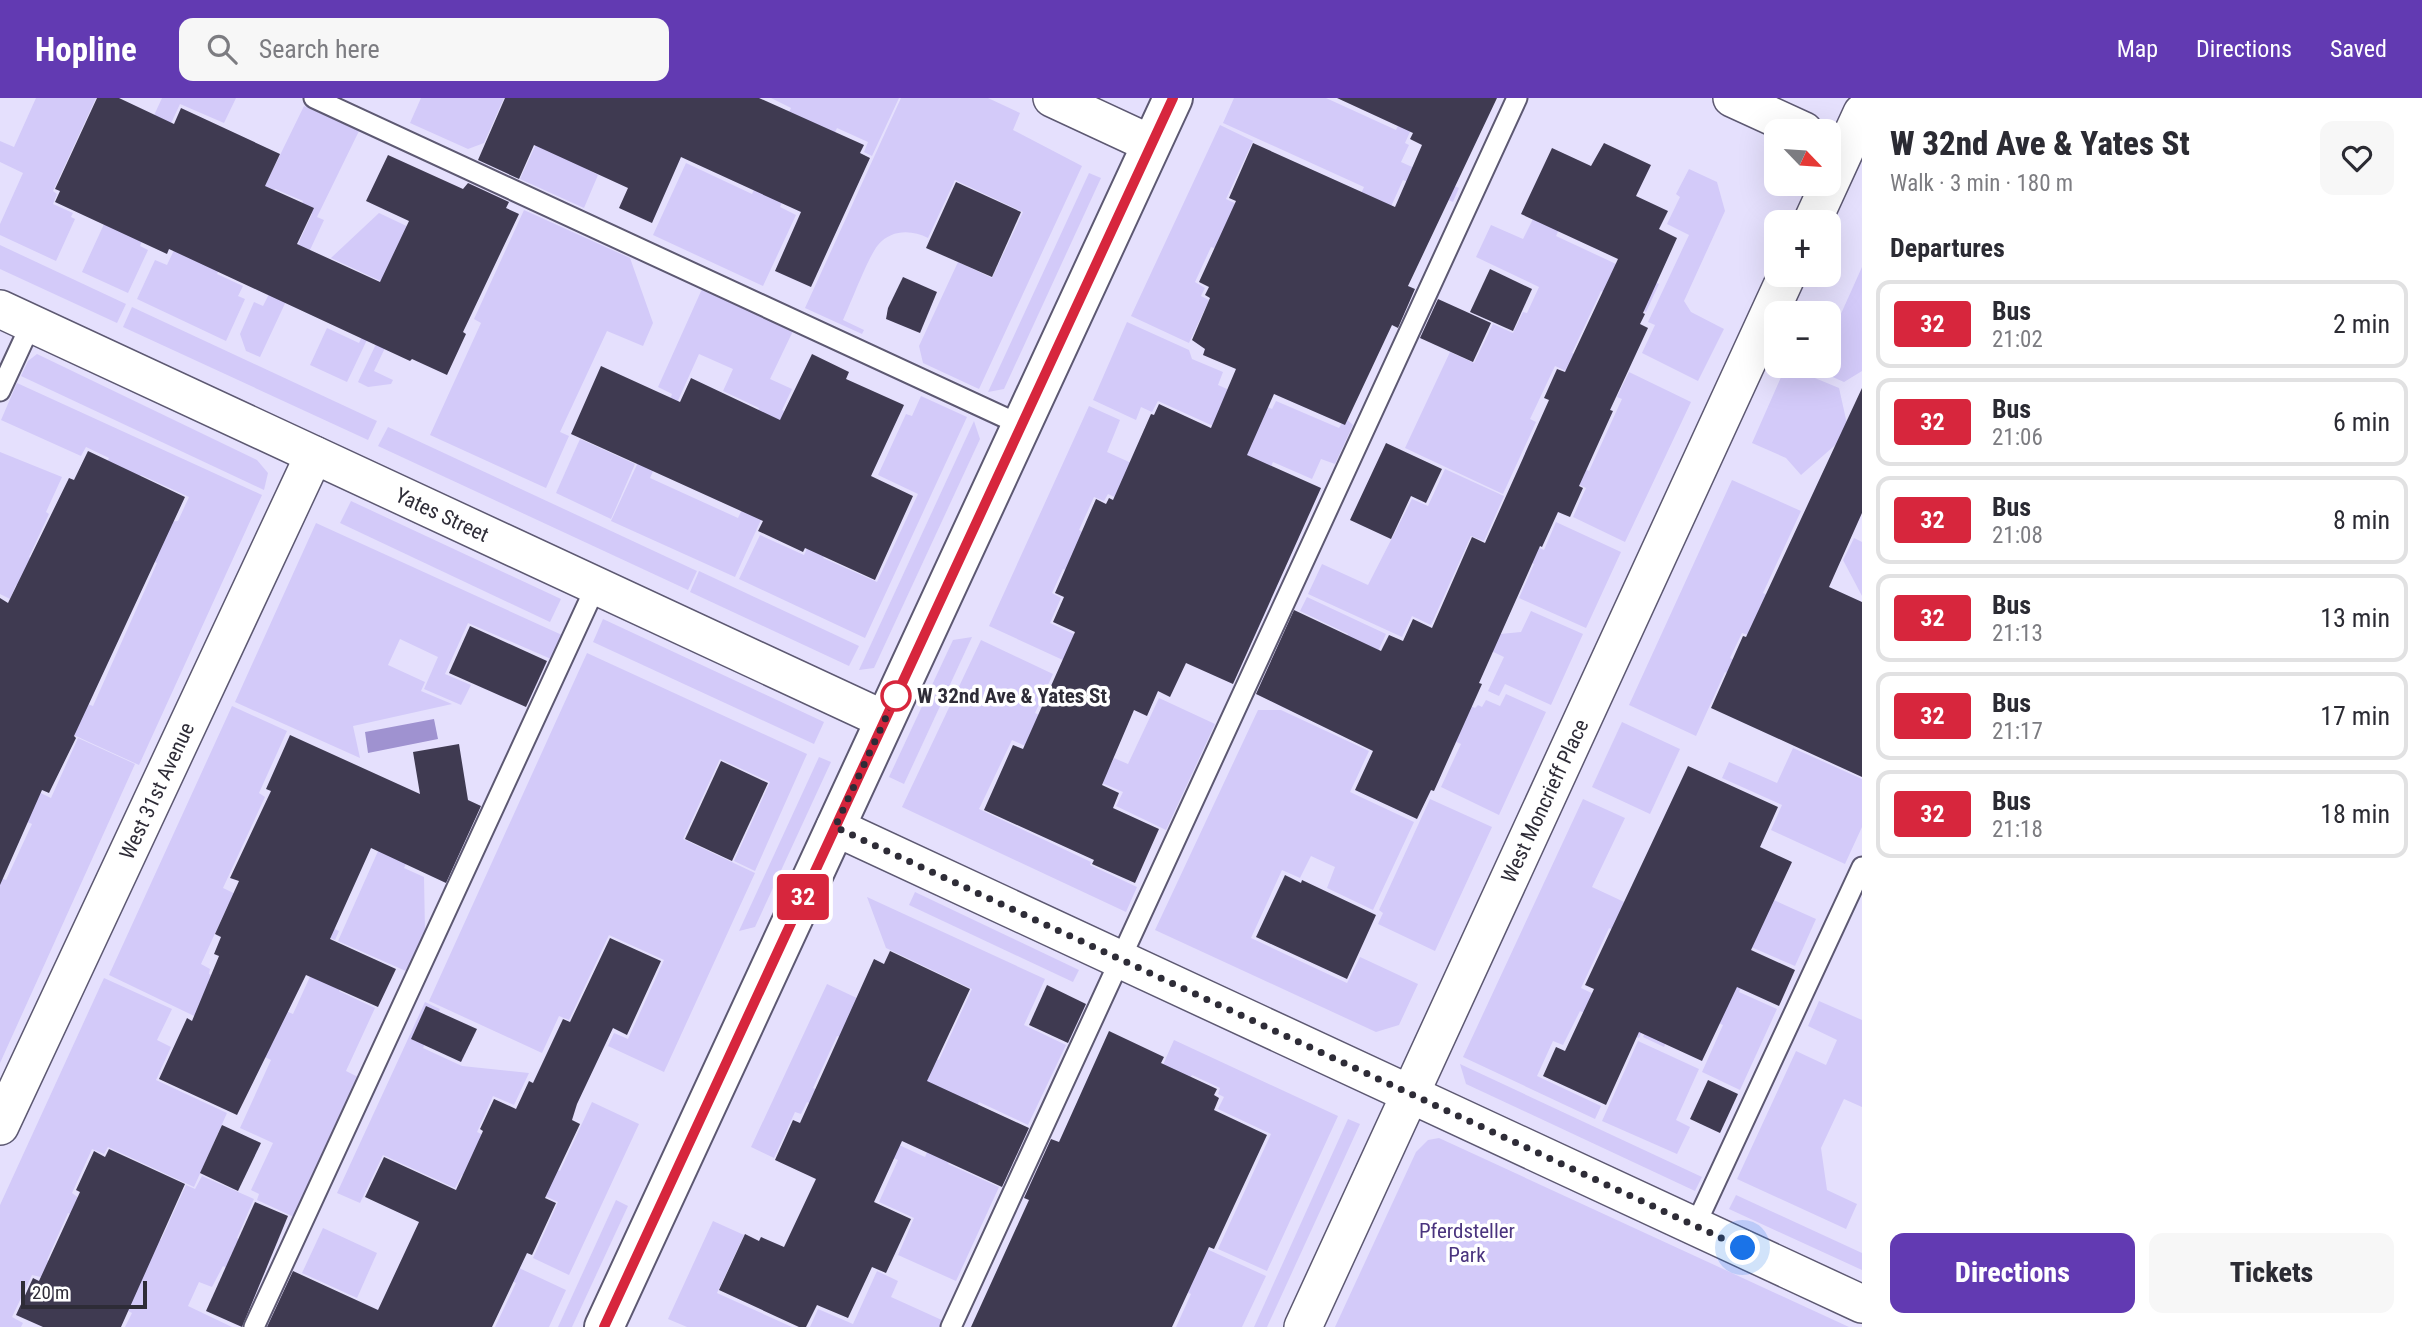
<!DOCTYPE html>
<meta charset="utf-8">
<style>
body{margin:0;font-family:"Roboto Condensed",sans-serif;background:#f7f7f7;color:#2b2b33;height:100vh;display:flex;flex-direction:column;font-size:26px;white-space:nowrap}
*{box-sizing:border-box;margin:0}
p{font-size:23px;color:#7c7c81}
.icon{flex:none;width:38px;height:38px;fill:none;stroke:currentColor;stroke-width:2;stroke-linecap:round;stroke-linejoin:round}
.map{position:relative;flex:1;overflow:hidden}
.panel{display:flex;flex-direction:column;background:#fff;width:560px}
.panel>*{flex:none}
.badge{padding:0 14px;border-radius:5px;font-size:24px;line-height:46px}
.needle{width:46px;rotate:115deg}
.buttons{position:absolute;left:1764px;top:21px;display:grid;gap:14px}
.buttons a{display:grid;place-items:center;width:77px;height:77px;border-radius:14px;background:#fff;box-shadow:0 7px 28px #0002;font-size:35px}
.scale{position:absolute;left:21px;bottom:18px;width:126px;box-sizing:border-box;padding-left:7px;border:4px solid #2e2c37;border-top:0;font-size:19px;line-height:24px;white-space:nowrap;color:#2e2c37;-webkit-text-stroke:5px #fff;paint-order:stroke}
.you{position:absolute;width:35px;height:35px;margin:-18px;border:5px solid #fff;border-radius:50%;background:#1a73e8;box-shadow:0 0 0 10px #1a73e833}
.map>.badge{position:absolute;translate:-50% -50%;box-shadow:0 0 0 4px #fff}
h2{padding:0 28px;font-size:26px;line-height:63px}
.round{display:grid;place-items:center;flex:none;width:74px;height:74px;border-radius:14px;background:#f7f7f7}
.summary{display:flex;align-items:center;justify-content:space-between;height:119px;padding:0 28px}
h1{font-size:33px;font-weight:800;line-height:52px}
.button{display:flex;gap:14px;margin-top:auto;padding:14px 28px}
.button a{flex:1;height:80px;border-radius:14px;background:#623ab2;color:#fff;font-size:28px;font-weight:800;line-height:80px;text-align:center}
.button a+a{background:#f7f7f7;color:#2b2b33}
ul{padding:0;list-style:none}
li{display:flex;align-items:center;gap:21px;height:88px;margin:0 14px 10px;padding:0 14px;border:4px solid #e1e1e2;border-radius:14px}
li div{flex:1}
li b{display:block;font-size:26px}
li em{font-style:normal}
li .badge{min-width:77px;font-weight:700;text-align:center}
header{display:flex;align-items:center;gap:42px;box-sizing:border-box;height:98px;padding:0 35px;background:#623ab2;color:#fff}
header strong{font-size:33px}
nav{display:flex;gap:38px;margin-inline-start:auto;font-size:24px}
.search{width:490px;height:63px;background:#f7f7f7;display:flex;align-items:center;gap:18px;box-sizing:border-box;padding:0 24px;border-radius:14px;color:#7c7c81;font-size:26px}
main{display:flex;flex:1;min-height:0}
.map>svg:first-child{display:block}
</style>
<header>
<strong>Hopline</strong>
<div class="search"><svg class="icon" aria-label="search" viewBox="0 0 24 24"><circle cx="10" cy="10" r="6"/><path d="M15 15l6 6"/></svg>Search here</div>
<nav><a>Map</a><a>Directions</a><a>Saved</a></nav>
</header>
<main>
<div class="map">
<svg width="1862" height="1229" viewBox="0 0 1862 1229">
<rect width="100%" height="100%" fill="#e5e0fd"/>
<g fill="#d3caf9">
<path d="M36,0H96L53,93L57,96L53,106L73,115L71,119L75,121L56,163L0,137V126L23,75L0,64V43L14,49Z"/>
<path d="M162,0H236L224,25L180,6L122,131L143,141L140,148L148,152L128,195L82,174Z"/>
<path d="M421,0H504L484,45L468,51L410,25Z"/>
<path d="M504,0H596L614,8L585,70L598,77L584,110L520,81L548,20Z"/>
<path d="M771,0H899L872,58L864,54L868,44L837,30L832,41L801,62L780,109L796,117L763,188L653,137L686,65L752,96L791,10Z"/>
<path d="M901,0H988L1020,15L1013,32L1082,68L979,291L923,265L919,248L958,164L992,180L1023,114L955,82L928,140C912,132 892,131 878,147C868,159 851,205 843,222L864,232L862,236L805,210Z"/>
<path d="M1234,0H1326L1396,32L1411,0L1423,5L1405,45L1409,47L1401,64L1459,90L1453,104L1403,82L1389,113L1335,153L1364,89L1223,25Z"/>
<path d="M304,8L359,33L317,119L324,122L260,259L246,253L240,236L254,204L263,208L269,196L274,198L312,116L300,110L303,103L275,91L270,100L261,96Z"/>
<path d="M1220,27L1253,43L1226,101L1324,147L1223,153L1211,149L1195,184L1205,190L1201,198L1209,202L1189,245L1131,218Z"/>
<path d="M1689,71L1717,84L1725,113L1684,203L1691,214L1724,231L1698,283L1642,255L1655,227L1648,224L1689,137L1667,126L1680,99L1676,96Z"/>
<path d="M1089,75L1101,80L1004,291L988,294Z"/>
<path d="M207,82L228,152L217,176L243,188L238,198L245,201L226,243L137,201L155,162L167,167Z"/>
<path d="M524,112L630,160L653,225L643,248L607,233L560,334L569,338L546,390L430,337L481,225L474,221Z"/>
<path d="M379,115L415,132L389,187L331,160Z"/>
<path d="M1536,115L1565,119L1556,138L1659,186L1646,214L1601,193L1572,255L1622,278L1614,295L1555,268L1530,321L1536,324L1503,396L1405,350L1450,254L1474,265L1493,226L1513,235L1523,214L1527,215L1539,189L1476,159L1491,127L1523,141Z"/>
<path d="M0,147L126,206L117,225L0,171Z"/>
<path d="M1862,169V273L1844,284L1808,268H1829V215H1809L1813,206L1840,218Z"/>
<path d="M702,191L793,233L770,281L792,291L782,312L806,323L735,479L611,423L664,308L679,315L650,380L738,420L762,369L737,357L759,310L723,293L733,271L699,256L676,307L669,304L672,296L658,289Z"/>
<path d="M396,204L405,208L374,273L393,282L391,286L368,289L358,284Z"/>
<path d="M132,209L377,323L368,342L123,229Z"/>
<path d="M369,224L374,227L347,284L310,267L327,230L359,245Z"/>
<path d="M1127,224L1189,252L1192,261L1223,274L1218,287L1272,311L1276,303L1339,330L1345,320L1353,327L1335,366L1321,361L1312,381L1273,364L1250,415L1231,336L1158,303L1152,314L1141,309L1136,322L1093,302Z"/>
<path d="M37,256L257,362L268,375L264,392L21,278L28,263Z"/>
<path d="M1786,268L1839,290L1849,335L1801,377L1786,360L1752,345Z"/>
<path d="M1629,274L1691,304L1625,444L1573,419L1586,390L1523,360L1529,346L1589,373L1622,301L1617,299Z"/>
<path d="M17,285L262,397L139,667L65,633L79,603L93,608L157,465L82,431L178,423L189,399L141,377L138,381L106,367L109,360L86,349L81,358L1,322Z"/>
<path d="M921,298L967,319L865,540L739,481L760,437L804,457L842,376L864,368L823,460L877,484L918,396L878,377L906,316L912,318Z"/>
<path d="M1089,308L1120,322L1107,354L1228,409L1187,433L1108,396L1104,403L1094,399L1079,432L1090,437L1072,475L1063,471L1052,495L1061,500L1050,525L1093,545L1113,585L989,528Z"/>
<path d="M974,323L980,341L874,570L859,572Z"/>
<path d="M388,329L697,473L688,492L378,348Z"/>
<path d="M580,341L635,366L611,421L556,395Z"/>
<path d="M0,354L62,379L46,414L49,416L29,459L42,465L29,493L16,487L10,501L0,496Z"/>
<path d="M1445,371L1504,398L1484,443L1471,438L1431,527L1412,518L1402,539L1308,496L1322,466L1368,487L1412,401L1428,408Z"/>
<path d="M1732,382L1801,413L1763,495L1848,534L1748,537L1742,535L1730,560L1825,604L1818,617L1725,574L1696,638L1629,607Z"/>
<path d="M351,403L561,501L550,524L340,425Z"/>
<path d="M1556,424L1621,454L1586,530L1519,500L1534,466L1486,443L1493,429L1544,452Z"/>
<path d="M316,425L562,537L551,561L468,525L445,576L471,587L461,607L424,591L438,559L400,541L388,567L425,584L421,593L452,606L353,628L360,660L235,604Z"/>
<path d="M1854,440L1862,444V498L1843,462Z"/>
<path d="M699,473L859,548L849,568L690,494Z"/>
<path d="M1307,499L1386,536L1366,579L1330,573L1348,536L1300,513Z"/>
<path d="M1531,513L1583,536L1551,607L1505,586L1499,598L1488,593L1504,559L1434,526L1500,536L1521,534Z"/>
<path d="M603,521L824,624L814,646L593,544Z"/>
<path d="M972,539L904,686L889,679L953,542Z"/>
<path d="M981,542L1053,576L1035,615L1043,619L1100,682L1012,642L979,711L1091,764L1090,767L1137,789L1126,814L902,709Z"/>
<path d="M587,555L807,656L755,773L734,763L770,684L720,661L683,741L755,775L664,974L608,948L614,935L628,941L664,862L609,837L569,922L559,918L542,955L429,903Z"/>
<path d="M1506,596L1546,614L1499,717L1441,689L1461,646L1450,641L1466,606L1475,610L1478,607L1482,609L1486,602L1500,608Z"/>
<path d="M1159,600L1215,626L1166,732L1116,708L1123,694L1102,685L1114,660L1128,666Z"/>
<path d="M232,608L287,633L259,695L265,699L223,790L284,819L289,810L339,833L335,842L300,827L228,807L201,866L210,871L209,876L243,891L242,941L109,877Z"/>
<path d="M1258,612H1281L1369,653L1350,694L1414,724L1373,812L1327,790L1335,769L1311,758L1300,780L1282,772L1251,840L1347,885L1360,859L1418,886L1399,927L1376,934L1155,832Z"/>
<path d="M1622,624L1680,651L1650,716L1592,689Z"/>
<path d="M78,640L135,666L0,965V780L6,782L32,726L0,712L22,686L51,700Z"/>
<path d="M1793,650L1862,681V729L1845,766L1771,732L1782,707L1722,680L1729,664L1777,685Z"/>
<path d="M819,659L831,664L755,829L739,833Z"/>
<path d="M1430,701L1492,729L1435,853L1378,826L1383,815L1379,812Z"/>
<path d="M1583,701L1625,720L1592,789L1706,842L1693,869L1609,830L1581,890L1615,906L1652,911L1639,940L1580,913L1563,947L1553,943L1537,978L1601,1008L1595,1021L1463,959Z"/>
<path d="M379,751L407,764L404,770L424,779L425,834L408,874L338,843Z"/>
<path d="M1727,781L1816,821L1795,868L1751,849Z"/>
<path d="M915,794L1079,872L1073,884L909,807Z"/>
<path d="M867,799L1045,881L1024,927L1066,947L1028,1027L979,1004L956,1055L922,985L854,923L939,962L972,891L886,850Z"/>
<path d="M357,854L339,893L375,910L346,973L358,979L294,1119L257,1102L259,1096L251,1092L273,1045L240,1030L271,962L244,949L265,904L293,916L318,861Z"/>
<path d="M1756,856L1739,894L1777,911L1740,992L1702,974L1723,927L1683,908L1664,949L1643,939L1655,913Z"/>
<path d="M104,880L172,911L157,942L171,949L156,982L227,1015L194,1089L108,1049L104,1056L92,1051L72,1095L150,1152L68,1115L47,1162L127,1199L32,1177L12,1219L23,1225L21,1229H0V1107Z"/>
<path d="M827,886L861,902L844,940L837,938L813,990L889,1025L882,1039L807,1004L801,1016L795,1014L774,1060L751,1049Z"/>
<path d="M1819,903L1862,922V1009L1844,1001L1821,1050L1827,1092L1857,1106L1846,1131L1737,1081L1796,953L1826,967L1837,942L1808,928Z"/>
<path d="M425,904L440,911L423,950L462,968L529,975L514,1007L493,998L477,1034L560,1073L592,1004L639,1026L569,1177L533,1160L558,1104L478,1067L472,1081L462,1077L455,1090L383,1057L360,1105L337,1095Z"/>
<path d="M1174,942L1338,1018L1267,1173L1218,1151L1271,1036L1218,1011L1224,999L1218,996L1220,990L1192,977L1189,982L1162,969Z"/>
<path d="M1638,943L1699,971L1676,1022L1690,1029L1677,1056L1602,1023Z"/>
<path d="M1460,966L1702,1079L1695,1093L1466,986Z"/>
<path d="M1348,1021L1360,1026L1267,1229H1254Z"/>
<path d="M884,1040L925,1059L931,1045L953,1055L948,1066L999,1089L956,1183L898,1157L914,1120L879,1104L898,1062L878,1054Z"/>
<path d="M1439,1040L1849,1229H1335L1416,1054L1428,1042Z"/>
<path d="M202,1078L254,1101L237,1140L271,1157L258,1184L223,1168L212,1189L199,1184L188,1208L232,1229H125L132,1215L126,1212L158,1141L161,1142L186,1087L195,1091Z"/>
<path d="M1736,1097L1862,1155V1172L1729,1111Z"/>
<path d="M616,1102L628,1108L572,1229H558Z"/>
<path d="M1099,1102L1266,1178L1242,1229H1176L1191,1196L1089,1149Z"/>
<path d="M713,1123L744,1137L717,1195L792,1229H687L668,1221Z"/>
<path d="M323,1130L377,1155L357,1200L302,1175Z"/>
<path d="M440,1133L566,1192L549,1229H495L516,1185L433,1147Z"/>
<path d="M877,1173L898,1183L891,1199L944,1223L941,1229H810L818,1211L853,1226Z"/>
</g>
<path fill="#9f92d0" d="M434,621L438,641L368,655L365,634Z"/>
<g fill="#3f3a51">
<path d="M97,0H119L174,26L181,10L280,56L265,88L314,110L297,146L380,184L409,123L366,103L388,57L463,91L468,85L509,104L506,110L519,116L463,234L466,236L447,277L412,261L410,263L169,151L167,156L55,104L60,93L55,91Z"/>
<path d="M505,0H759L864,47L860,55L870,60L811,189L775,173L801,114L681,59L652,125L619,110L628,90L534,47L519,81L478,62Z"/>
<path d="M1337,0H1497L1408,188L1415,191L1398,230L1392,227L1345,327L1274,296L1247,357L1321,390L1233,586L1186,565L1170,599L1158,593L1147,618L1134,612L1102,687L1119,695L1113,710L1159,731L1135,785L1092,766L1094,762L984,712L1013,647L1023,651L1075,534L1053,524L1064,499L1055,495L1096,401L1106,406L1109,400L1113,402L1151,316L1154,317L1159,306L1211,330L1236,271L1203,257L1205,251L1192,242L1210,200L1205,197L1209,189L1199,184L1236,103L1229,100L1253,45L1395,109L1422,47L1410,41L1413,35Z"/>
<path d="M1604,45L1651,67L1636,98L1668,113L1659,131L1677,140L1643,215L1645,216L1640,226L1648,230L1610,312L1613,313L1579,388L1583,390L1570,419L1558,414L1542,449L1540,448L1479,585L1482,586L1434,693L1431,692L1417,721L1355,692L1373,653L1256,596L1294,512L1381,553L1389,537L1403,543L1413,521L1432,530L1472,439L1485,445L1549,302L1544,300L1557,271L1565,274L1618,161L1521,116L1552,50L1591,68Z"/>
<path d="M956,84L1021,114L992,179L926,150Z"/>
<path d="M1490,171L1532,191L1513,233L1470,214Z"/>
<path d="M903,179L937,194L920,235L886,221L888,210Z"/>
<path d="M1438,201L1491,225L1473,264L1420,240Z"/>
<path d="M812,256L849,274L846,281L904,307L871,378L913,398L875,482L805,450L803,454L758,433L763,423L571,336L601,268L680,304L691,280L780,322Z"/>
<path d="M1862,290V415L1829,489L1862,504V679L1711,610L1743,538L1746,539Z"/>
<path d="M1386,345L1442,371L1426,405L1411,398L1391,441L1350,422Z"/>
<path d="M88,353L185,399L74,638L76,640L49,695L42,692L0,787V500L8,505L69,380L74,382Z"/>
<path d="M470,528L547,563L526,609L449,575Z"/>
<path d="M290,637L420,696L413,654L459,646L468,702L481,708L446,785L371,750L330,841L396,871L378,909L306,877L237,1017L159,981L187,920L192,923L219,858L214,856L221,839L215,836L239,783L230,780L271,693L266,691Z"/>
<path d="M721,663L768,685L732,763L685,741Z"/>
<path d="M1688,668L1778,709L1760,749L1792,764L1751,852L1795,872L1779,908L1737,889L1702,963L1639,934L1606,1007L1543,978L1556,949L1565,953L1594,891L1585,887Z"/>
<path d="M1285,777L1301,785L1302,782L1376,817L1347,881L1256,839Z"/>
<path d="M610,840L661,863L627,937L613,930L577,1006L572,1022L580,1026L545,1100L556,1105L532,1157L527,1155L492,1229H267L293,1173L378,1212L419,1124L365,1099L384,1059L456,1092L483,1033L480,1031L494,1001L516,1011L529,983L533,985L563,921L570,924Z"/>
<path d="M890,853L970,891L927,983L1029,1030L1002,1089L902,1043L874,1104L911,1121L886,1175L872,1169L848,1220L817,1207L806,1229H799L719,1192L745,1136L759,1143L761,1139L784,1149L816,1081L775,1062L793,1022L800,1025L874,861L884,866Z"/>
<path d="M1047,887L1086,906L1068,945L1029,927Z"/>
<path d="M426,908L477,931L461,964L411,941Z"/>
<path d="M1109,933L1164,959L1161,965L1217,991L1214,997L1219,1000L1214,1012L1267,1037L1214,1151L1209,1149L1172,1229H971L1029,1102L1024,1100L1051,1041L1059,1044Z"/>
<path d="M1708,982L1738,996L1720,1035L1690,1021Z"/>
<path d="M222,1027L261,1045L238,1093L200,1075Z"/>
<path d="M109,1051L185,1086L121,1229H43L16,1217L33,1180L39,1183L80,1094L76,1092L94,1053L105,1059Z"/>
<path d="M255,1104L288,1118L242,1229L206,1213Z"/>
</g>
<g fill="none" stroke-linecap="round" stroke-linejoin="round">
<g stroke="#5d5972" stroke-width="23">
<g id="service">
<path d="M314,0L1021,327"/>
<path d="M0,293L31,226"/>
<path d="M1695,1128L1862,769"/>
<path d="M254,1229L596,488"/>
<path d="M951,1229L1517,0"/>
</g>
</g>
<g stroke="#5d5972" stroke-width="40">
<g id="minor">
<path d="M1052,0L1151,46"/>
<path d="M1732,0L1804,33"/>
<path d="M1812,124L1862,15"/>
<path d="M0,211L885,622"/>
<path d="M835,729L1862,1206"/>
<path d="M0,1028L314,357"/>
<path d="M1303,1229L1787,177"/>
</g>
</g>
<g stroke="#5d5972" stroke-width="42">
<path id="tertiary" d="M604,1229L1173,0"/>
</g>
<use href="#service" stroke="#fff" stroke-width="19"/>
<use href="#minor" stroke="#fff" stroke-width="37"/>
<use href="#tertiary" stroke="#fff" stroke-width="38"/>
</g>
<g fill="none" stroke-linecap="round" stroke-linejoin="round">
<g stroke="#fff" stroke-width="16">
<path id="line" d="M604,1229L1173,0"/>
</g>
<use href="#line" stroke="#d7263d" stroke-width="10"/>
<path stroke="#2e2c37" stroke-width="7" stroke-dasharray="0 12.6" d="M896,598L835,729L1743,1150"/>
</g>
<circle fill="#fff" stroke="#d7263d" stroke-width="3.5" cx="896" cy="598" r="14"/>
<g text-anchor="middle" stroke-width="7" stroke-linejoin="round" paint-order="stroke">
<g font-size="21" fill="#2e2c37" stroke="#fff">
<text transform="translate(442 417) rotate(25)" y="7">Yates Street</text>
<text transform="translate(157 693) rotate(-65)" y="7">West 31st Avenue</text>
<text transform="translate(1545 703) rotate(-65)" y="7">West Moncrieff Place</text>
</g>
<g font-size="21" font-weight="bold" fill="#2e2c37" stroke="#fff" text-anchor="start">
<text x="917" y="605">W 32nd Ave &amp; Yates St</text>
</g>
<g font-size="21" fill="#4a347e" stroke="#fff">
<text x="1467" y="1140">Pferdsteller<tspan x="1467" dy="24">Park</tspan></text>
</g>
</g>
</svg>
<div class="buttons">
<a><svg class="needle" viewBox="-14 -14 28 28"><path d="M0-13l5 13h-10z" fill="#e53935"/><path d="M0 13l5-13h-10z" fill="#7c7c81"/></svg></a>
<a>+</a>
<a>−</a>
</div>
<div class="scale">20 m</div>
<div class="you" style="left:1743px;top:1150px"></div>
<b class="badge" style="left:803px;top:799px;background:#d7263d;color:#fff">32</b>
</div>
<section class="panel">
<div class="summary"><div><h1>W 32nd Ave &amp; Yates St</h1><p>Walk · 3 min · 180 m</p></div><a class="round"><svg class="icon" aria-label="heart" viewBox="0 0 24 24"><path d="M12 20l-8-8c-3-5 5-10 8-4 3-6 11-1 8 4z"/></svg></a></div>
<h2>Departures</h2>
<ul>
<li><span class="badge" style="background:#d7263d;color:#fff">32</span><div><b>Bus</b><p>21:02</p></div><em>2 min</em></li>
<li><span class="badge" style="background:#d7263d;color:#fff">32</span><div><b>Bus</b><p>21:06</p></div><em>6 min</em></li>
<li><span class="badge" style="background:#d7263d;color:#fff">32</span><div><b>Bus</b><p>21:08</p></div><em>8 min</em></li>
<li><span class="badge" style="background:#d7263d;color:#fff">32</span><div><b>Bus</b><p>21:13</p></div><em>13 min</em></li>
<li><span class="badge" style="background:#d7263d;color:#fff">32</span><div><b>Bus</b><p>21:17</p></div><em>17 min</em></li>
<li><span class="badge" style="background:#d7263d;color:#fff">32</span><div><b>Bus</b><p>21:18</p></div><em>18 min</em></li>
</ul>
<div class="button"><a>Directions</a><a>Tickets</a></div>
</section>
</main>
